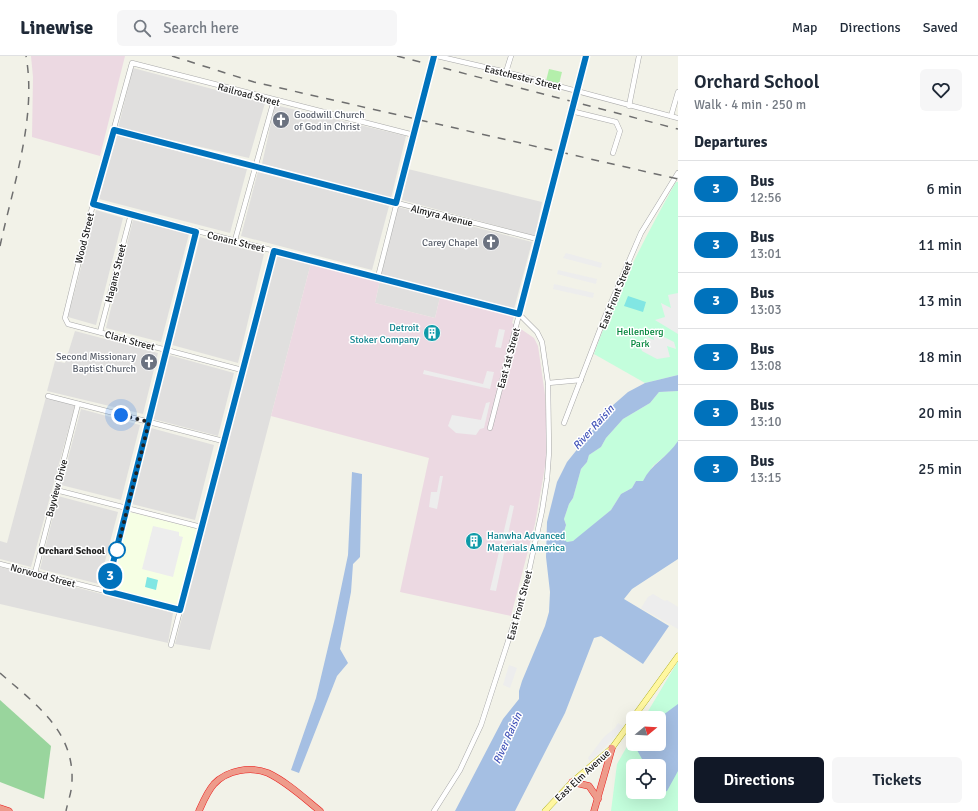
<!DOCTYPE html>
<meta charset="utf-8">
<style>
body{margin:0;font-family:Signika,sans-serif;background:#f6f6f7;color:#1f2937;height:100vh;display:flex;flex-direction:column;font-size:15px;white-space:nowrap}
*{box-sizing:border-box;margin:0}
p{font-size:13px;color:#747a83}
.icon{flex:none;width:22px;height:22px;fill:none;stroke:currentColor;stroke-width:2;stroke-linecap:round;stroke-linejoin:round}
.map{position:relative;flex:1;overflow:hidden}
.panel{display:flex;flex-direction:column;background:#fff;width:300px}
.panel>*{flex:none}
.badge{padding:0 8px;border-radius:13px;font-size:14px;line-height:26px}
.needle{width:26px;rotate:72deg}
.controls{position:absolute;left:626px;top:655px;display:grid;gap:8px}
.controls a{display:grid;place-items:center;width:40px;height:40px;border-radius:6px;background:#fff;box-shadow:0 4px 16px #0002;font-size:20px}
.you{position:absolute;width:20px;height:20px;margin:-10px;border:3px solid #fff;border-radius:50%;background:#1a73e8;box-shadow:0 0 0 6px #1a73e833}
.map>.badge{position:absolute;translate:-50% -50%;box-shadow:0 0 0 2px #fff}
h2{padding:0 16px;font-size:15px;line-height:36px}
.round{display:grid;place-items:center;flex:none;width:42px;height:42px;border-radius:6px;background:#f6f6f7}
.head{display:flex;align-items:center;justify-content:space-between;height:68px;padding:0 16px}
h1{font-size:19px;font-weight:600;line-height:30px}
.primary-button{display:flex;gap:8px;margin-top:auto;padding:8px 16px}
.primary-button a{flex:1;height:46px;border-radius:6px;background:#111827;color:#fff;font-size:16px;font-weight:600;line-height:46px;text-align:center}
.primary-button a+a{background:#f6f6f7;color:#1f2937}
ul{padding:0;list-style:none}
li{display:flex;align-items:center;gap:12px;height:56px;padding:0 16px;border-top:1px solid #e0e1e3}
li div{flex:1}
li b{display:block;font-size:15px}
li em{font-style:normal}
li .badge{min-width:44px;font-weight:700;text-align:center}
header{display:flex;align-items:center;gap:24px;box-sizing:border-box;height:56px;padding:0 20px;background:#fff;border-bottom:1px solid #e0e1e3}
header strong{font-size:19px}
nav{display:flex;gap:22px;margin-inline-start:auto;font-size:14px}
.search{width:280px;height:36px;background:#f6f6f7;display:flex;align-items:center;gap:10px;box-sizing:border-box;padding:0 14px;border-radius:6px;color:#747a83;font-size:15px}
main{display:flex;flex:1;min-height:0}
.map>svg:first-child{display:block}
</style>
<header>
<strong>Linewise</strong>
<div class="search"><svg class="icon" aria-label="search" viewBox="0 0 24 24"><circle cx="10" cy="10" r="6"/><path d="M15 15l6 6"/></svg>Search here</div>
<nav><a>Map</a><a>Directions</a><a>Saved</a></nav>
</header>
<main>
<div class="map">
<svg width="678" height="755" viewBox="0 0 678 755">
<rect width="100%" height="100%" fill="#f2f2e8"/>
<g fill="#e0dfde">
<path d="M133,12L265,47L249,102L118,72Z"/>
<path d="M275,49L406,80L391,142L262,108Z"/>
<path d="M116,79L247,113L230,177L99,143Z"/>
<path d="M408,113L542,146L535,180L402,144Z"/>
<path d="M258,115L389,150L372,214L241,180Z"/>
<path d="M398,151L532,186L514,253L381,220Z"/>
<path d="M96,154L123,162L96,269L68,261Z"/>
<path d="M133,164L189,178L161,286L106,272Z"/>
<path d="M200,181L264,198L238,307L172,289Z"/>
<path d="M276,200L311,207L271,360L210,594L175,588Z"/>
<path d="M380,224L440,241L435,262L375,247Z"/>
<path d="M75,275L158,297L143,358L47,335L55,305L65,307Z"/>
<path d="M169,299L234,317L218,380L153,363Z"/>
<path d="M46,341L75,349L31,511L0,503V485L7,487Z"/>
<path d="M81,353L140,369L121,444L61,429Z"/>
<path d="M151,372L214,389L195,464L132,448Z"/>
<path d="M58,440L118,456L99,528L40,513Z"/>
<path d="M0,511L173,557L168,587L0,548Z"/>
</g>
<g fill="#ecd9e2">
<path d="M31,0H125L100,100L32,81L33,21Z"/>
<path d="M311,207L380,224L375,247L435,262L440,241L514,260L512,267L534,282L538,290L545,339L547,376L546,405L535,468L511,560L400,536L429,402L271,360Z"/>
</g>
<path fill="#f6ffe4" d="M129,456L197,473L178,551L108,534Z"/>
<path fill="#b4efab" d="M549,13L562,16L559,28L546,25Z"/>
<path fill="#99d59d" d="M0,644L51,690L44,743L0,726Z"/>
<g fill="#c3fedc" fill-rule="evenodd">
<path d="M676,126H678V319L645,327L594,298C616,237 645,181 676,126Z"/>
<path d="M678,335V385L672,394L653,410L643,425H636L632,432L621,438L611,454L580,480L573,485L567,486L562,483L566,469L564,463L569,448L573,442L581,413L587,406L589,399L601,391L606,382L623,363L650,347L659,336Z"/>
<path d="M678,605V755H611L617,708L633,680V688H659V662H644ZM633,710H659V736H633Z"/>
</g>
<g fill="#81e6e3">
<path d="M628,240L646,246L643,256L624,250Z"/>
<path d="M147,521L158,524L156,534L145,531Z"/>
</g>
<g fill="#ededed">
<path d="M566,197L602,207L601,212L563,202Z"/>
<path d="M558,214L597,223L596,228L557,218Z"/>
<path d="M554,228L594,237L593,242L553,233Z"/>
<path d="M678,237V278L655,264L665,261L661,247L671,252L668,239Z"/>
<path d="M499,273L505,274L501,292L495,291Z"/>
<path d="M652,275L674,286L676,293L667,290L670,301L657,303L642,295L641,292L648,291L650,286L645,280L654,284Z"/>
<path d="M424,314L483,328L487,315L494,316L490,333L423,318Z"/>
<path d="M490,346L484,372L480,373L476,379L456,377L448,370L452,359L481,364L486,347Z"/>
<path d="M440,420H443L437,453L429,451L431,436H437Z"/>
<path d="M510,449L514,450L496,535L490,534Z"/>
<path d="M153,470L179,476V480L183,481L173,521L142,513Z"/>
<path d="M653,538L665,545L667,544L678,551V573L641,552L648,541Z"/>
<path d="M509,609L517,612L510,632L503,629Z"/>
<path d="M618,667L623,670L615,681L590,706L588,702L604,681L615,672Z"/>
</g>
<g fill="#a5bfe3">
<path d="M678,319V335L659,336L650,347L623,363L606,382L601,391L589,399L587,406L581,413L573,442L569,448L564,463L566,469L562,482L567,486L573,485L611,454L621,438L632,432L636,425H643C651,408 668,401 678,385V503L632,533L624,543L669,570L643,608L601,580L594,582L565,657L515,755H455L503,663L519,643V635L522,625L545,570L549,556L550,536L546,501L547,466L557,426L567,406L612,350L628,336L645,327Z"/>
<path d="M352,416L362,418L360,501L353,508L351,536L340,593L348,607L337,620L299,717L291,714L316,642L334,566L348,499Z"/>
<path d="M678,648V715L667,735L658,738L653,736H659V710H646L637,694L640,688H659V662Z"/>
</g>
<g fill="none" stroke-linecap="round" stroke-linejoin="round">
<g stroke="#a8a8a8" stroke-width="5.5">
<g id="minor">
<path d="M437,0L506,16L678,62"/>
<path d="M506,16L511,0"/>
<path d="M629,50L639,0"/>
<path d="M571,55L616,66L620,75L613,97"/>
<path d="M671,60L678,36"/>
<path d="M114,74L537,183"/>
<path d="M93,148L519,258L537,276L542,286L548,327L549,396L547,423L542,455L525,533L481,669L460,714L434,755"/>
<path d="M235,184L274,44"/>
<path d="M378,221L434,0"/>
<path d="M100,276L131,158"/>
<path d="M242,314L68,268L65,262L93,148L132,7L414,79"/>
<path d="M548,327L581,324"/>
<path d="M48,340L223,385"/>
<path d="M564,367L604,263L641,177L678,117"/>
<path d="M490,372L585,0"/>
<path d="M56,434L201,471"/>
<path d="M0,508L179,554"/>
<path d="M35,517L78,348"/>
<path d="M106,535L196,176"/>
<path d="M171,589L274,195"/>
</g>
</g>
<g stroke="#9c9f00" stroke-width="6">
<g id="major">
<path d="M633,662L678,600"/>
<path d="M545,755L572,726L612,692L633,663"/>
</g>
</g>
<g stroke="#e91d1c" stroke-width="7">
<g id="highway">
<path d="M572,726L589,730L598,743"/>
<path d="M0,752L9,755"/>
<path d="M199,755C203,746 207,736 214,728C227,714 251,710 268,717C287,726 304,742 320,755"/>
<path d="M594,755L612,692"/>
</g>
</g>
<use href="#minor" stroke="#fff" stroke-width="4.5"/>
<use href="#major" stroke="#fff7a0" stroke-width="5.5"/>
<use href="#highway" stroke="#ee9b8b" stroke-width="6"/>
<g stroke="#6f6f6f" stroke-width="1.5" stroke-dasharray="8 8" stroke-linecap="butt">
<path d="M172,0L254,26L678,123"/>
<path d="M397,0L678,73"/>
<path d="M0,190C13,130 37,61 26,0"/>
<path d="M0,617C34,647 74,674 72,725C72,735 68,745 66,755"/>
</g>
</g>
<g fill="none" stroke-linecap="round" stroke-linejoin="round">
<g stroke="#fff" stroke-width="9">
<path id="line" d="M434,0L396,147L114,74L93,148L196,176L106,535L180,554L274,195L519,258L586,0"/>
</g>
<use href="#line" stroke="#0072bc" stroke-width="6"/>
<path stroke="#212121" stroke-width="4" stroke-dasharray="0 7.2" d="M117,494L149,366L121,359"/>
</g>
<defs>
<g id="church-disc" transform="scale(0.9)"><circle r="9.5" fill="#6b7280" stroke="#fff"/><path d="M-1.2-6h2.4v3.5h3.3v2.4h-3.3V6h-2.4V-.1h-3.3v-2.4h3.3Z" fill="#fff"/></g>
<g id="building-disc" transform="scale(0.9)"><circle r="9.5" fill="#0f9aa8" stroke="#fff"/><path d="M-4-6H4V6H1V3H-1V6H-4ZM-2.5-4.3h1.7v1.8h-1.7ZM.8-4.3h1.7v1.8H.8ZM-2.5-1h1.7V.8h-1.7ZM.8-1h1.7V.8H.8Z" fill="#fff"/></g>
</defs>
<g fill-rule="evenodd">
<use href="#church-disc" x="281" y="64"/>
<use href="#church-disc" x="491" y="186"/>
<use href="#building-disc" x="432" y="277"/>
<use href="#church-disc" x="149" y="306"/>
<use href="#building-disc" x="474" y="485"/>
</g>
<circle fill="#fff" stroke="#0072bc" stroke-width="2" cx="117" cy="494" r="8"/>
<g text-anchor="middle" stroke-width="3" stroke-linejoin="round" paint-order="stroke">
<g font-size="10" fill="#212121" stroke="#fff">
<text transform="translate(523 21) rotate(14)" y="4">Eastchester Street</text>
<text transform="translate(249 38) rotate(15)" y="4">Railroad Street</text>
<text transform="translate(442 159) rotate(14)" y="4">Almyra Avenue</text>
<text transform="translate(84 182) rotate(-76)" y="4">Wood Street</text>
<text transform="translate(236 185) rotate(14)" y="4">Conant Street</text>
<text transform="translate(115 217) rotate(-76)" y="4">Hagans Street</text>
<text transform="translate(615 239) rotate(-68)" y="4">East Front Street</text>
<text transform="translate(130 284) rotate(15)" y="4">Clark Street</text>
<text transform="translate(508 302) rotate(-75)" y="4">East 1st Street</text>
<text transform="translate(56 432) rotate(-75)" y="4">Bayview Drive</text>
<text transform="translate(43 519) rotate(15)" y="4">Norwood Street</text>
<text transform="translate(519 549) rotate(-75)" y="4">East Front Street</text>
<text transform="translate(582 719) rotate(-43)" y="4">East Elm Avenue</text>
</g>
<g font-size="10" fill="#5b616d" stroke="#fff" text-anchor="end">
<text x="294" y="62" text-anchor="start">Goodwill Church<tspan x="294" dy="12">of God in Christ</tspan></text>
<text x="478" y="190">Carey Chapel</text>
<text x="136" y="304">Second Missionary<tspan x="136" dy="12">Baptist Church</tspan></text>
</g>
<g font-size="10" fill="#0d838f" stroke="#fff" text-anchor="end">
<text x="419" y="275">Detroit<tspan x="419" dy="12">Stoker Company</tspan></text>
<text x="487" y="483" text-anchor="start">Hanwha Advanced<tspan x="487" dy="12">Materials America</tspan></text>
</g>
<g font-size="10" fill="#04863c" stroke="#fff">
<text x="640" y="279">Hellenberg<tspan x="640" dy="12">Park</tspan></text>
</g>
<g font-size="10" font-weight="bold" fill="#212121" stroke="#fff" text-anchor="end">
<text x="105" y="498">Orchard School</text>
</g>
<g font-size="11" font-style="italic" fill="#4556ba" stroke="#fff">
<text transform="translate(593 371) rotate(-48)" y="4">River Raisin</text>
<text transform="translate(507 682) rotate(-66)" y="4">River Raisin</text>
</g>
</g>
</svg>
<div class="controls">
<a><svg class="needle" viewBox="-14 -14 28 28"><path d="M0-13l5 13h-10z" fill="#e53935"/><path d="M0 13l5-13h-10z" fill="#747a83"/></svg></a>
<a><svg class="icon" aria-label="locate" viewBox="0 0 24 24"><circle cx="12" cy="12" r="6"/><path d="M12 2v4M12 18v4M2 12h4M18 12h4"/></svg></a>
</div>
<div class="you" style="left:121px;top:359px"></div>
<b class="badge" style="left:110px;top:520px;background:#0072bc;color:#fff">3</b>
</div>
<section class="panel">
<div class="head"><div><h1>Orchard School</h1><p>Walk · 4 min · 250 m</p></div><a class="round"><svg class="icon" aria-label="heart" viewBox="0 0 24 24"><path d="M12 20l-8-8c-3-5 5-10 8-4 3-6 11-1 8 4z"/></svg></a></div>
<h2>Departures</h2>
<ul>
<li><span class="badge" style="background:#0072bc;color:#fff">3</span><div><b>Bus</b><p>12:56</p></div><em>6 min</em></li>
<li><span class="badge" style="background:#0072bc;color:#fff">3</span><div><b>Bus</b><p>13:01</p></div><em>11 min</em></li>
<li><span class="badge" style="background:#0072bc;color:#fff">3</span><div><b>Bus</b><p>13:03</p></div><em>13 min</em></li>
<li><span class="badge" style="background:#0072bc;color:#fff">3</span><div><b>Bus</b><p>13:08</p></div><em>18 min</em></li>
<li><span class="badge" style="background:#0072bc;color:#fff">3</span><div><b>Bus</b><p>13:10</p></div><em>20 min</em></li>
<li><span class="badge" style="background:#0072bc;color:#fff">3</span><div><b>Bus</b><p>13:15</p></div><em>25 min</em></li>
</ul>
<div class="primary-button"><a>Directions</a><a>Tickets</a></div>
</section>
</main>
